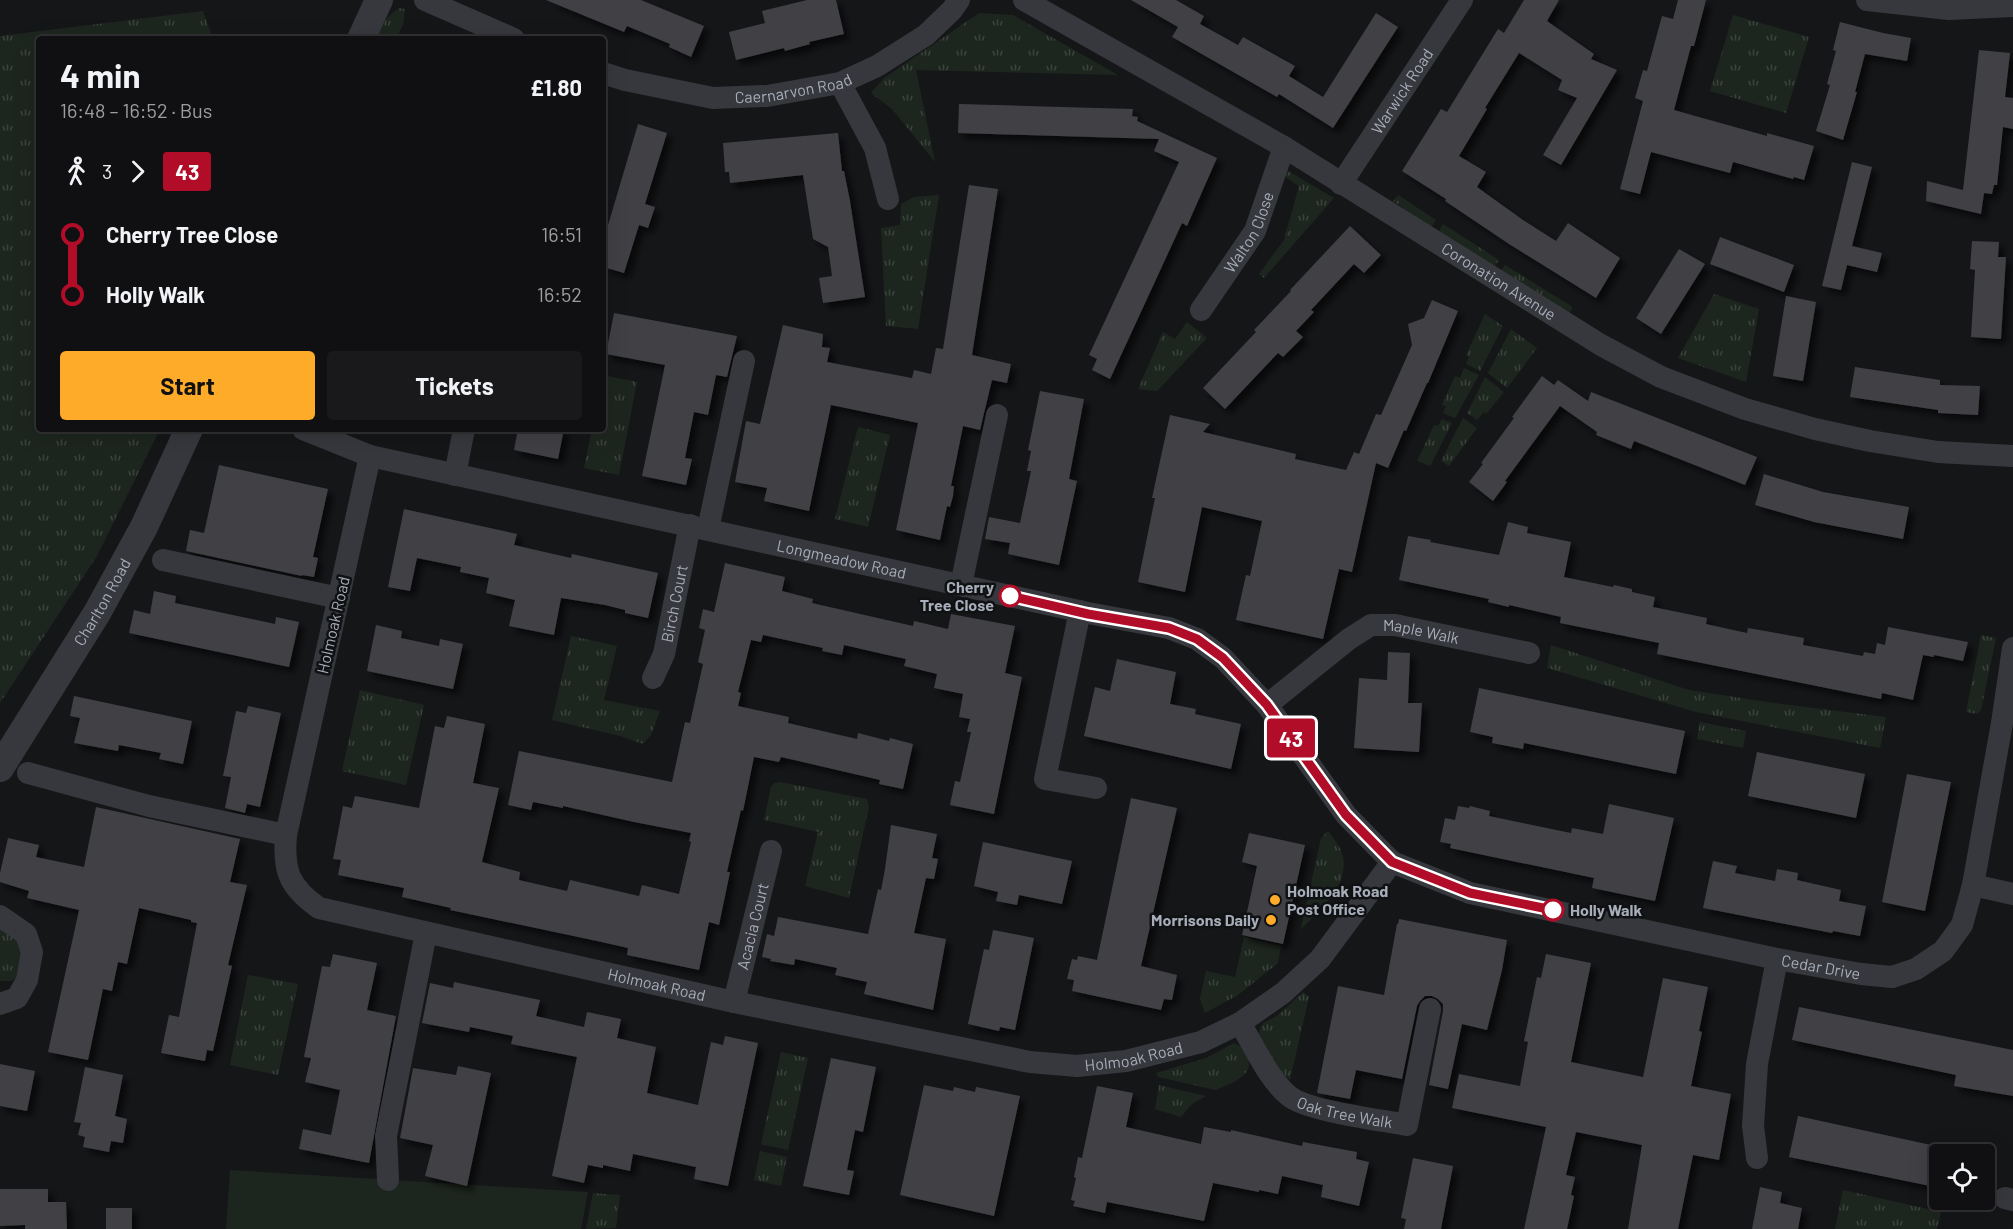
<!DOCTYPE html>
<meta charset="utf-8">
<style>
body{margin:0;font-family:Barlow,sans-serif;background:#19191b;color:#f1f3f6;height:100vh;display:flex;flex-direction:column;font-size:22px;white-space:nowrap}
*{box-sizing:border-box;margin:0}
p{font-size:20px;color:#9c9d9f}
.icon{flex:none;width:33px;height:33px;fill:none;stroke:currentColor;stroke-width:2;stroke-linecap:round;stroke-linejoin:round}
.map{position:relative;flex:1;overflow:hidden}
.drawer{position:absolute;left:36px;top:36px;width:570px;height:396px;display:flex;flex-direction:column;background:#101012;border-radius:6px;box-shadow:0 6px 24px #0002,0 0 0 2px #303032}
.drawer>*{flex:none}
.badge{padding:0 12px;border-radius:4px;font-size:21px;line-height:39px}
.controls{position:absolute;left:1929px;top:1144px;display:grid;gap:12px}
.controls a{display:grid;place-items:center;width:66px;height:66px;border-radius:6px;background:#101012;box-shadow:0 6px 24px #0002,0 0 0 2px #303032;font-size:30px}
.map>.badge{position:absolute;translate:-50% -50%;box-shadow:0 0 0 3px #fff}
.legs{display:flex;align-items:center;gap:9px;height:66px;padding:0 24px;font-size:20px}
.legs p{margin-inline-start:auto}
.head{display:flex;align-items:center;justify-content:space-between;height:102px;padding:0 24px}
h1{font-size:33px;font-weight:700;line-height:45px}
.cta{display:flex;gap:12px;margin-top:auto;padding:12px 24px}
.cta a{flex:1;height:69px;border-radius:6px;background:#fdab28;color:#111;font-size:24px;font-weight:700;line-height:69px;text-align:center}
.cta a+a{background:#19191b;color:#f1f3f6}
ul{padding:0 24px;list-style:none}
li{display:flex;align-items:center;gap:21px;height:60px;font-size:22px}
li i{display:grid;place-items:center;width:9px;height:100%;margin:0 8px;background:currentColor}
li i::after{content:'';width:15px;height:15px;margin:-8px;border:4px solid;border-radius:50%;background:#101012}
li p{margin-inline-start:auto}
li:first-child i{background:linear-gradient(#0000 50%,currentColor 0)}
li:last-child i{background:linear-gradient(currentColor 50%,#0000 0)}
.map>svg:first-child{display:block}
</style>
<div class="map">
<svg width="2013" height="1229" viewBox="0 0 2013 1229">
<defs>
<pattern id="grass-tufts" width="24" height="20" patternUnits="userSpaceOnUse" patternTransform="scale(1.5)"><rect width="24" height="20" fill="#1d261e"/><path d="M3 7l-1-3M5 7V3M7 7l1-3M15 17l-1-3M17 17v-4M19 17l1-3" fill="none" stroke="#3b433d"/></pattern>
<filter id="shadow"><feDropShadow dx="5.5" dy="5.5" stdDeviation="3" flood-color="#0009"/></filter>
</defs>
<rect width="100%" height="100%" fill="#151618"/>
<g fill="url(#grass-tufts)">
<path d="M400,8L405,9L403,25L396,39H375C381,26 387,15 400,8Z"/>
<path d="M203,11L213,39H39V429H160L97,556L0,703V36Z"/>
<path d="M979,13L1013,15L1118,75L916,70L935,162L892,109L871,93L884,78Z"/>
<path d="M1733,15L1809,37L1786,113L1710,91Z"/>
<path d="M1288,171L1334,198L1264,278L1259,274L1284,240L1299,186L1282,175Z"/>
<path d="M939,195L918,329L886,326L881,228L900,225L901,204L914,197Z"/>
<path d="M1398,195L1436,220L1431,227L1393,201Z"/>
<path d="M1443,224L1499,260L1494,268L1439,231Z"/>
<path d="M1505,265L1571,306L1572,309L1568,315L1501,271Z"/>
<path d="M1714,294L1759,309L1746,382L1678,358Z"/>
<path d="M1485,314L1503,326L1480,371L1466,364L1469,357L1466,355Z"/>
<path d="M1187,322L1207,338L1157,391L1138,389L1163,332L1175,339Z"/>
<path d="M1511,329L1537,348L1507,388L1488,373Z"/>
<path d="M1464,368L1479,375L1455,418L1443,413L1446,406L1442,405L1455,376L1460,378Z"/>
<path d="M603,375L637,382L619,475L584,468L592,429H603Z"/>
<path d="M1485,377L1504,392L1486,414L1484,412L1477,420L1467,413Z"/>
<path d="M1463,418L1477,428L1449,466L1441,461Z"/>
<path d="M1442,419L1452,423L1430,466L1417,461L1434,425L1438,426Z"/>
<path d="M858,427L890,435L868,527L835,519Z"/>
<path d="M1981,635L1996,638L1981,710L1977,714L1966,712Z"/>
<path d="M571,636L617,646L604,700L660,711L651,735L643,744L620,736L552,720Z"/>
<path d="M1551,645L1689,690L1774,703L1886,717L1880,748L1696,712L1547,668Z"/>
<path d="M360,690L424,705L406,785L342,771Z"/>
<path d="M1700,722L1746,731L1743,748L1697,739Z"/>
<path d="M780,782L867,799L869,807L849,898L805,886L818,832L764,820L771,787L774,783Z"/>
<path d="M1328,831C1333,838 1341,847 1343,856C1349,887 1320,909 1301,929L1321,838Z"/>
<path d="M0,925L16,938L23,953L16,978L11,981H0Z"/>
<path d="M1244,937L1281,946L1278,963L1238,995L1205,1013L1200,999L1206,971L1235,977Z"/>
<path d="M248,975L298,984L278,1075L230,1065Z"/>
<path d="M1303,992L1309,997L1290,1080L1280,1072L1259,1035L1260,1028L1263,1023L1277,1016Z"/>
<path d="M1234,1043L1244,1048C1246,1053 1249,1058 1249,1063C1250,1078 1227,1085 1216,1090L1158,1077L1156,1073L1206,1058Z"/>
<path d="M781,1052L808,1058L788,1150L761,1144Z"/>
<path d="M1159,1085L1206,1096L1192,1104L1181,1117L1155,1109Z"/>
<path d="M760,1151L787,1157L781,1186L754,1180Z"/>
<path d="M1843,1190L1941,1212L1937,1229H1835Z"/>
<path d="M593,1193L620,1195L616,1228L586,1229Z"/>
</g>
<path fill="#1d261e" d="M230,1170L588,1192L581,1229H226Z"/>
<g fill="#3f4145" filter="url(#shadow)">
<path d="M546,0H641L704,26L691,57L669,47L670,44L627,26L624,32Z"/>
<path d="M807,0H836L844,34L809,42L810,44L785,51L784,48L736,60L729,32L765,23L762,11Z"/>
<path d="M1131,0H1176L1204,16L1200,24L1238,45L1243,37L1295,66L1289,76L1323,97L1376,13L1398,27L1333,128L1279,94L1277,97L1172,37L1178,27Z"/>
<path d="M1524,0H1559L1547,21L1594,54L1591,59L1617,70L1561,165L1543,155L1577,98L1558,90L1562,80L1519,53L1485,108L1487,109L1459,156L1486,172L1477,187L1523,220L1556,241L1568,223L1620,258L1596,298L1509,244L1445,201L1446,199L1402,171L1441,109L1447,112L1498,29L1504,33Z"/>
<path d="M1678,0H1706L1694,46H1691L1674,110L1767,136V133L1814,146L1804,180L1794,177L1793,179L1733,162L1730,173L1651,152L1640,194L1620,189L1643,101L1635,98L1643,70L1647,71L1662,16L1673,19Z"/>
<path d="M1840,22L1883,33L1911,38L1907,61L1865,54L1855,92H1857L1843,140L1816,131L1830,85L1827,84L1836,51L1833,50Z"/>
<path d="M1979,50L2010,53L2005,97L2013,98V129L2003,127L1997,185H1994L1992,194L1984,193L1981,214L1926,201L1927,181L1963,190Z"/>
<path d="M959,104L1133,109L1132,116L1138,117L1137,121L1217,158L1187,226L1182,223L1110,379L1092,370L1097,359L1089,355L1179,162L1154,151L1159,139L958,133Z"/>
<path d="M638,124L667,133L645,204L655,207L648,228L639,225L624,273L603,267V242Z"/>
<path d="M838,133L842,171H844L850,201L865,297L823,303L819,278L832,276L828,247L813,239L803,175L730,183L729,172H725L723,143Z"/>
<path d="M1852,162L1872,167L1852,246L1882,253L1877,272L1847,265L1841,290L1822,286Z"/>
<path d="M969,185L998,189L972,355L1011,364L1007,383L992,380L980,430L963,426L951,486H954L953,496L950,507L947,506L940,540L896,530L918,423L831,405L809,511L764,501L767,488L735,482L746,421L760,424L783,325L823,334L822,347L830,348L827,362L912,378L914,370L931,374L936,348L943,349Z"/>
<path d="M1350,226L1381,255L1364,273L1354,264L1311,310L1314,312L1296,331L1303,337L1283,357L1278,353L1225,409L1203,388L1256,332L1254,330L1291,291L1290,290Z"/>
<path d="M1720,237L1794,265L1784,292L1710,264Z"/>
<path d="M1972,241L1999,242L1998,257H2006L2001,339L1971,337L1975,270L1970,269Z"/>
<path d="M1679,249L1705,264L1661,334L1636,318Z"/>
<path d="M1786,296L1816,302L1803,381L1773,376Z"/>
<path d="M1432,300L1458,311L1428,383H1427L1406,431L1404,430L1388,468L1376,463L1352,572L1339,569L1323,639L1236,620L1246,575L1250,576L1262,521L1202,507L1185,592L1138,582L1155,498H1152L1170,415L1210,424L1203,432L1296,454L1295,459L1346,470L1354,452L1359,454L1376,414L1381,415L1412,345L1408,324L1424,318Z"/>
<path d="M614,313L737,336L727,377L716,375L708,415L694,412L685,458L692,459L686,485L642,476L665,365L606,354Z"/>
<path d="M1855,367L1940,380V385L1980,386L1978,415L1938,413V410L1850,397Z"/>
<path d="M1542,376L1554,385L1558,380L1588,401L1591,392L1757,457L1745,485L1634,441L1631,449L1596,435L1597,432L1560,406L1505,481L1507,482L1493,501L1469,482L1483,464L1481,463L1514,418L1512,417Z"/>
<path d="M1040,391L1084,399L1069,479L1077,481L1059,565L1008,554L1010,543L985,539L989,517L1020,523L1031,471H1027L1031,451L1028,450Z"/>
<path d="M518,429H564L558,459L514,450Z"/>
<path d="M219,465L328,489L313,557L318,558L314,577L302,575V576L186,551L190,530L204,533Z"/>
<path d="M1764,474L1823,492L1909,507L1903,539L1814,522L1755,505Z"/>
<path d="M404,509L517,534L514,545L571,558L572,554L658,573L648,618L625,613V610L605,605L561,598L554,635L509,626L515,600L486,593L489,578L460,572L461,567L417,558L410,591L388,587Z"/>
<path d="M1508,522L1528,527L1527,533L1571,542L1564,577L1613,587L1614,585L1632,589V592L1655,597L1653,607L1707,618L1706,624L1747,633L1748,628L1804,638L1803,645L1863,656L1864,652L1875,654L1877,643L1885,645L1888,627L1968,642L1963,661L1934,655V657L1923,655L1913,700L1882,693L1881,699L1657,654L1659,643L1560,623L1561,617L1509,605V607L1488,602L1489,599L1399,580L1408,536L1431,540L1430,542L1499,555Z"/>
<path d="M725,563L785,577L782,591L813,599L812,603L891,621L913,626L914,621L948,629L951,614L1015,626L1005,673L1022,677L994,814L950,805L955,781L960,782L971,732H967L970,719L959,717L963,694L934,688L937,674L904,666L906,659L883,654L844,645L842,655L822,651L823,648L763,635L761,642L751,640L738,692L741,693L738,706L789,717L788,723L857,739L858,733L889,741L890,738L913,744L903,789L879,784L880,780L781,757L779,762L754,757L743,811L741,810L727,872H730L719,925L709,922L699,970L627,955L628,948L597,941L450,910L451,908L402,897L404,888L338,875L341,860L333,859L343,806L352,808L355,796L419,808L435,726L444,728L447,716L485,724L473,783L499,788L482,862L520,872L519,880L567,891L570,880L639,896L642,885L679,894L691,842L689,841L691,833L634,822L563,806V808L533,802L531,810L508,805L519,751L672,782L685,722L690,723L703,664L698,662L705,630L699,628L703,609L714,612Z"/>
<path d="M154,591L176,596L175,603L214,611L275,624L276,617L299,622L289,667L129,633L134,610L150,614Z"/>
<path d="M376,625L402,631L401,638L439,646L440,639L463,644L453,689L367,671Z"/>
<path d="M1388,652L1410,653L1408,703H1422L1419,752L1354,748L1359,678L1387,680Z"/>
<path d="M1117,659L1176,672L1170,704L1196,709L1195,714L1241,724L1231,769L1084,736L1095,687L1110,691Z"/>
<path d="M1479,688L1685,731L1676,774L1524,743L1523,749L1492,743L1493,737L1470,732Z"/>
<path d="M74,696L192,721L183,764L159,759L161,753L119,745L118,751L74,743L80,718L70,716Z"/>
<path d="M248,706L281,713L260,807L247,804L245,813L225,808L231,777L223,776L236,711L246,713Z"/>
<path d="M1757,752L1865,774L1856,818L1748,796Z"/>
<path d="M1907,774L1951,782L1925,911L1882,902Z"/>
<path d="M1131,798L1177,808L1141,966L1177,975L1172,1000L1164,999L1161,1010L1072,991L1074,980L1067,979L1072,959L1077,960L1078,956L1097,960Z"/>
<path d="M1609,804L1674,818L1655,901L1592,888L1594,878L1450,848L1451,844L1440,842L1445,818L1455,820L1458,806L1469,808L1470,806L1490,811L1489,816L1571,833L1572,828L1603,834Z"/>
<path d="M96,807L240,839L230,882L247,885L228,965L232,966L213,1051L207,1050L205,1061L161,1053L169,1015L179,1017L197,923L191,922V920L139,908L127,964L118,962L112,991L103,989L88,1060L48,1052L79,910L27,898L29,891L0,882V873L8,838L39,845L36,857L84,867Z"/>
<path d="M891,825L937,834L932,858L938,859L934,879L926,878L914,933L946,939L933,1010L864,994L867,982L835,975L837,968L795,959L794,965L770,961L771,959L762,957L767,934L774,936L778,917L868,934L878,889L881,890L885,869Z"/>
<path d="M1249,833L1305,845L1283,944L1242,935L1257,866L1242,862Z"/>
<path d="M983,842L1072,861L1062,904L1019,895L1017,905L996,901L998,892L974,886Z"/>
<path d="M1713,861L1737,866L1735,873L1775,881L1777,869L1798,873L1797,880L1841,890L1839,901L1866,906L1860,936L1833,931L1832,933L1703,908Z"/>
<path d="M1399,919L1507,940L1502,970L1487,1030L1462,1024L1448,1089L1429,1085L1443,1011V1004L1438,999L1432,996H1425L1420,1001L1417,1006L1402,1079L1356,1070L1350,1099L1317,1093L1338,986L1384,995L1397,924H1398Z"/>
<path d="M993,930L1034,938L1015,1030L1000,1027L999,1031L968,1024L984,949L989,950Z"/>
<path d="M333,954L377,963L367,1010L396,1016L369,1163L299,1149L303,1129L331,1135L340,1090L305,1082L311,1058L304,1057L322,966L330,967Z"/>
<path d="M1546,954L1591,963L1571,1062L1643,1077L1663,978L1708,987L1699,1031L1702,1032L1691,1086L1731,1094L1719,1160L1693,1155L1678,1229H1628L1642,1145L1576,1132L1566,1175L1575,1177L1571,1195L1574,1196L1567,1229H1524L1546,1127L1452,1108L1459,1074L1520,1086L1528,1042L1524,1041L1537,977L1541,978Z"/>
<path d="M454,982L540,1000L536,1016L584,1027L587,1012L621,1019L617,1038L656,1047L647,1093L698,1105L711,1042L723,1045L725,1036L758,1043L728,1186L694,1179L696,1167L633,1154L630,1171L603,1165V1168L588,1165L584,1183L552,1176L577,1057L511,1044L513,1036L470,1027L469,1032L422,1023L430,983L453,988Z"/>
<path d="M1799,1007L2013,1050V1096L1954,1086L1956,1075L1792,1040Z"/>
<path d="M831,1058L876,1067L863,1132L855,1130L847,1170L854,1171L849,1195L803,1186Z"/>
<path d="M0,1064L35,1071L27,1111L0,1106Z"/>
<path d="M458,1066L491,1073L467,1186L425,1176L433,1145L400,1138L413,1068L456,1075Z"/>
<path d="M85,1067L123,1075L115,1116L127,1119L123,1143L111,1141L109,1152L83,1147L85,1137L78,1135L81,1123L74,1122Z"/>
<path d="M924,1085L953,1091L954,1087L975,1092L976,1087L1020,1096L994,1216L900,1195Z"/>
<path d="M1097,1086L1133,1093L1126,1127L1201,1144L1204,1127L1231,1132V1130L1302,1146L1303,1142L1357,1152L1356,1159L1369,1162L1359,1206L1321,1197L1323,1185L1282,1176L1278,1194L1259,1190V1192L1213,1183L1204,1221L1107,1202L1105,1213L1073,1206L1075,1201L1071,1200L1076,1178L1074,1177L1078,1157L1082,1158Z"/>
<path d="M1798,1116L1940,1147V1188L1789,1157Z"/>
<path d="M1413,1158L1453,1166L1441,1229H1404L1406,1219L1401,1218Z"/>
<path d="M1760,1187L1782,1192L1780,1203L1802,1208L1798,1229H1752Z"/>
<path d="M0,1189H48V1202H66L67,1229H25V1225L0,1226Z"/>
<rect x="106" y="1208" width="26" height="21"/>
</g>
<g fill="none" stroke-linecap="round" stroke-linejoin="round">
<g stroke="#36383d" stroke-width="22">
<path d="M425,0L514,39"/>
<path id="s1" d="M1024,0L1284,147L1601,345L1661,377L1745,409L1815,429L1870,441L1938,452L2013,456"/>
<path d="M1867,0L1949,9L2013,6"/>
<path id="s2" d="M603,73L625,80L713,98L767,96L840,83L877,66L926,35L952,10L959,0"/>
<path d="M840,83L875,148L888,199"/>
<path id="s3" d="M1341,184L1462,0"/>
<path id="s4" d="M1201,310L1255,231L1284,147"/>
<path id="s5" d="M303,429L370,456L1088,613L1169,628L1197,639L1223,658L1267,705L1346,815L1392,862L1470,893L1777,959L1861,974L1892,977L1916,969L1943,951L1962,925L1973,885L2002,723L2013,648"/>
<path id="s6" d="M370,456L286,835C283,871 289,887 319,908L734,1002L1030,1062L1077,1066L1126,1061L1201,1042L1240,1023L1283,993L1320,959L1392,862"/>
<path d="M455,475L464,429"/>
<path d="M708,529L744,361"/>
<path d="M163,560L339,598"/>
<path d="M961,585L997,415"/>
<path d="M1080,611L1045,779L1096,788"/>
<path id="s7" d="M653,678L664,654L690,525"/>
<path id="s8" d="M1267,705L1349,639L1371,625H1395L1529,653"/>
<path d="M28,773L149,806L286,835"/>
<path d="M1973,885L2013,894"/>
<path d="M0,916L26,934L32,952L27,980L17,998L0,1004"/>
<path id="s9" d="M734,1002L771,851"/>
<path id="s10" d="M1240,1023C1254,1046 1269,1080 1289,1096C1307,1111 1381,1120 1407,1125L1430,1009"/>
<path d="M1757,1158L1753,1126L1757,1064L1777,959"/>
<path d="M388,1180L386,1136L426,933"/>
<path d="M2005,1198L2013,1200"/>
</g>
<g stroke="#36383d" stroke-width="28">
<path d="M361,39L379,0"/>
<path id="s11" d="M0,768L97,613L144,527L189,429"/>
</g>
</g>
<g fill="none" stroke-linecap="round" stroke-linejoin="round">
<g stroke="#fff" stroke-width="14">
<path id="line-1" d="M1010,596L1088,614L1169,628L1197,639L1223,658L1267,705L1346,815L1392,862L1470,893L1553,910"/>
</g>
<use href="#line-1" stroke="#b10d28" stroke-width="9"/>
</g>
<g fill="#fff" stroke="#b10d28" stroke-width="3">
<circle cx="1010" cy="596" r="10"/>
<circle cx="1553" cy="910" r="10"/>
</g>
<g fill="#fdab28" stroke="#101113" stroke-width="2">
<circle cx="1275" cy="900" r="6"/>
<circle cx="1271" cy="920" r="6"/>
</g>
<g text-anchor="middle" stroke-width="5" stroke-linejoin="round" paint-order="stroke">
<g font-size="16" fill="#a7adb9" stroke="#101113">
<text dy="6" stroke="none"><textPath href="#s2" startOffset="194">Caernarvon Road</textPath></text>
<text dy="6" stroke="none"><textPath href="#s3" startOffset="111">Warwick Road</textPath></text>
<text dy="6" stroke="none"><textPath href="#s4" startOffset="92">Walton Close</textPath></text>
<text dy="6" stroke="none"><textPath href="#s1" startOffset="552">Coronation Avenue</textPath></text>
<text dy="6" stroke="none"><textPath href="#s5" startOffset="555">Longmeadow Road</textPath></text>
<text dy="6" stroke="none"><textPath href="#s11" startOffset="195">Charlton Road</textPath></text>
<text dy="6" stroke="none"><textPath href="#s7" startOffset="78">Birch Court</textPath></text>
<text transform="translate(333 625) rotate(-77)" y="6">Holmoak Road</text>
<text dy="6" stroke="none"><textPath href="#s8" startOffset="182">Maple Walk</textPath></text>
<text dy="6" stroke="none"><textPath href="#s9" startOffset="78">Acacia Court</textPath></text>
<text dy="6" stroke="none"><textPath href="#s5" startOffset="1660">Cedar Drive</textPath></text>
<text dy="6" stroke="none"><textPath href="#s6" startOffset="820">Holmoak Road</textPath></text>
<text dy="6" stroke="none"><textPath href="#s6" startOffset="1306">Holmoak Road</textPath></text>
<text dy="6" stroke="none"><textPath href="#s10" startOffset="147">Oak Tree Walk</textPath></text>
</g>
<g font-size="16" font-weight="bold" fill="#a7adb9" stroke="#101113" text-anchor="end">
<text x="994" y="593">Cherry<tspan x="994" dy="18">Tree Close</tspan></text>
<text x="1570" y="916" text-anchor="start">Holly Walk</text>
</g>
<g font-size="16" font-weight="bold" fill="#a7adb9" stroke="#101113" text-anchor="start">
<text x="1287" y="897">Holmoak Road<tspan x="1287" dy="18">Post Office</tspan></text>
<text x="1259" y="926" text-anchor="end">Morrisons Daily</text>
</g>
</g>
</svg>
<div class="controls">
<a><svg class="icon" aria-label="locate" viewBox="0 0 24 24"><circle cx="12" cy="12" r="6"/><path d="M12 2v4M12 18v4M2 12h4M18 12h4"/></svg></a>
</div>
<b class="badge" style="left:1291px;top:738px;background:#b10d28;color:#fff">43</b>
<section class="drawer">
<div class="head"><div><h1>4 min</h1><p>16:48 – 16:52 · Bus</p></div><b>£1.80</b></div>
<div class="legs"><svg class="icon" aria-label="walk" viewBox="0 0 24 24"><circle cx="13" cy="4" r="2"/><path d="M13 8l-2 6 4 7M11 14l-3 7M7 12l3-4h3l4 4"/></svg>3<svg class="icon" aria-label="forward" viewBox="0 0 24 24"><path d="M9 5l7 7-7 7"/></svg><b class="badge" style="background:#b10d28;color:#fff">43</b></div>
<ul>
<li><i style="color:#b10d28"></i><b>Cherry Tree Close</b><p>16:51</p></li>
<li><i style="color:#b10d28"></i><b>Holly Walk</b><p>16:52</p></li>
</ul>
<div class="cta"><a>Start</a><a>Tickets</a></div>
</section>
</div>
